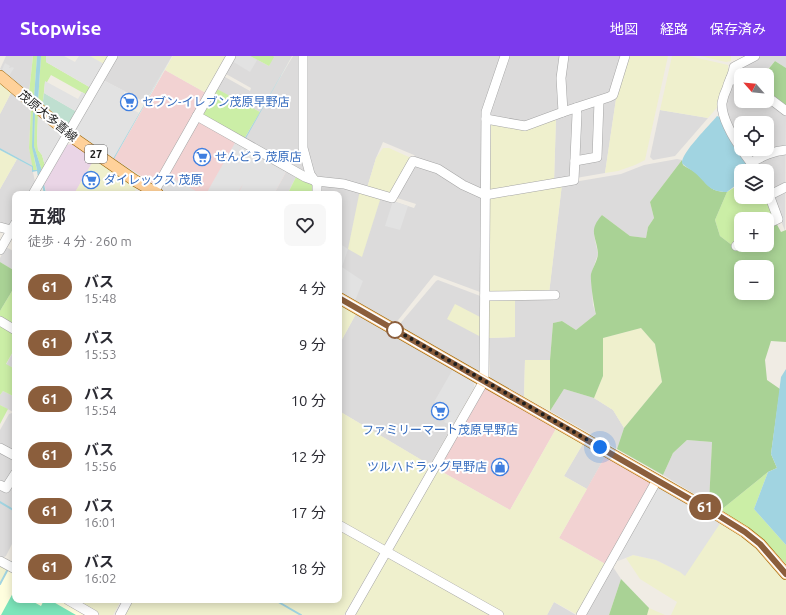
<!DOCTYPE html>
<html lang="ja">
<meta charset="utf-8">
<style>
body{margin:0;font-family:Ubuntu,"Noto Sans JP",sans-serif;background:#f7f7f7;color:#2b2b33;height:100vh;display:flex;flex-direction:column;font-size:15px;white-space:nowrap}
*{box-sizing:border-box;margin:0}
p{font-size:13px;color:#7c7c81}
.icon{flex:none;width:22px;height:22px;fill:none;stroke:currentColor;stroke-width:2;stroke-linecap:round;stroke-linejoin:round}
.map{position:relative;flex:1;overflow:hidden}
.side{position:absolute;left:12px;top:135px;width:330px;height:412px;display:flex;flex-direction:column;background:#fff;border-radius:8px;box-shadow:0 2px 10px #0003}
.side>*{flex:none}
.badge{padding:0 8px;border-radius:13px;font-size:14px;line-height:26px}
.needle{width:26px;rotate:297deg}
.fabs{position:absolute;left:734px;top:12px;display:grid;gap:8px}
.fabs a{display:grid;place-items:center;width:40px;height:40px;border-radius:8px;background:#fff;box-shadow:0 2px 10px #0003;font-size:20px}
.you{position:absolute;width:20px;height:20px;margin:-10px;border:3px solid #fff;border-radius:50%;background:#1a73e8;box-shadow:0 0 0 6px #1a73e833}
.map>.badge{position:absolute;translate:-50% -50%;box-shadow:0 0 0 2px #fff}
.round{display:grid;place-items:center;flex:none;width:42px;height:42px;border-radius:8px;background:#f7f7f7}
.summary{display:flex;align-items:center;justify-content:space-between;height:68px;padding:0 16px}
h1{font-size:19px;font-weight:600;line-height:30px}
ul{padding:0;list-style:none}
li{display:flex;align-items:center;gap:12px;height:56px;padding:0 16px}
li div{flex:1}
li b{display:block;font-size:15px}
li em{font-style:normal}
li .badge{min-width:44px;font-weight:700;text-align:center}
header{display:flex;align-items:center;gap:24px;box-sizing:border-box;height:56px;padding:0 20px;background:#7c3aed;color:#fff}
header strong{font-size:19px}
nav{display:flex;gap:22px;margin-inline-start:auto;font-size:14px}
.map>svg:first-child{display:block}
</style>
<header>
<strong>Stopwise</strong>
<nav><a>地図</a><a>経路</a><a>保存済み</a></nav>
</header>
<div class="map">
<svg width="786" height="559" viewBox="0 0 786 559">
<rect width="100%" height="100%" fill="#f0ece4"/>
<g fill="#dcdbdb">
<path d="M6,0H33L29,37L0,13Z"/>
<path d="M117,0H172L145,46L103,24Z"/>
<path d="M235,0H250L269,10L273,1V0H292L260,56L216,33L222,22L225,21L250,35L251,32L226,18V16Z"/>
<path d="M293,0H299L305,118L244,83Z"/>
<path d="M306,0H502L483,56V134L418,104L414,99L383,86L376,102L367,132L320,123L315,119L307,95Z"/>
<path d="M508,0H563L561,54L525,68L489,60Z"/>
<path d="M565,0H623L612,38L566,54L563,23Z"/>
<path d="M758,0H786V12L775,5L766,15V19H741V45H767V35L786,56L785,175L767,129V115H759L744,93H767V67H741V89L725,51L739,9Z"/>
<path d="M12,35L31,52L29,92L33,110L0,92V58Z"/>
<path d="M614,41L616,43L605,117L576,122L577,108L599,103L602,52L604,49V45Z"/>
<path d="M594,48L597,56L595,97L592,100H578L579,54Z"/>
<path d="M660,54L708,62L675,100L653,104L650,101Z"/>
<path d="M572,56V59L575,61L571,122L554,126L556,61Z"/>
<path d="M17,103L32,111L35,126L28,138H15V160L9,170L0,169V133Z"/>
<path d="M677,103L682,104L650,146L654,162L648,171L646,182L630,180L602,159L594,179L598,198L591,219L593,249L596,258L576,274L562,265L553,267L550,304H525L524,341L490,322L489,282L515,281V242L549,237L562,128L621,118L644,109Z"/>
<path d="M412,109L437,115L483,142L482,235L480,236L434,219L395,268L339,235V138H321V130L360,134L414,152L416,148L394,141Z"/>
<path d="M287,114L297,119L289,135L293,138H274Z"/>
<path d="M6,191L15,196V215L0,206V202Z"/>
<path d="M438,224L483,241L481,315L479,316L398,270L436,225Z"/>
<path d="M357,256L473,324L474,331L430,409L339,355V289Z"/>
<path d="M15,292V313L6,309Z"/>
<path d="M564,333L594,342L613,354L624,372L617,393L550,355Z"/>
<path d="M3,335L15,341V357L0,349V339Z"/>
<path d="M12,357L15,359V391L10,394L0,389V374L9,358Z"/>
<path d="M687,384L712,386L709,447L663,419L673,397Z"/>
<path d="M584,386L606,399L587,433L564,420Z"/>
<path d="M0,395L15,403V412L7,427L0,425Z"/>
<path d="M15,423V482L6,500L2,502L0,501V432L7,436Z"/>
<path d="M611,508L621,523L609,559H582Z"/>
<path d="M554,546L576,559H547Z"/>
</g>
<g fill="#f2d2d2">
<path d="M165,14L206,37L154,128L114,103Z"/>
<path d="M201,65L287,114L274,138H169L159,133L196,68Z"/>
<path d="M483,331L557,371L510,454L437,413Z"/>
<path d="M606,399L654,426L607,509L559,482Z"/>
</g>
<path fill="#ead5e6" d="M74,87L95,102L74,138H47L44,128L67,89Z"/>
<path fill="#fffede" d="M9,512L15,516V544H64L89,559H0V527Z"/>
<g fill="#eff0cd">
<path d="M90,0H109L104,8Z"/>
<path d="M173,0H227L206,37L165,14Z"/>
<path d="M627,0H668L645,104L635,109L618,115L605,117L616,43Z"/>
<path d="M672,0H689L728,9L729,18L721,47L708,62L660,54Z"/>
<path d="M700,0H731V5L726,6Z"/>
<path d="M0,25L12,35L0,58Z"/>
<path d="M556,61L554,126L489,136V67L525,72Z"/>
<path d="M383,92H389L411,102L392,138L367,132L376,102Z"/>
<path d="M0,94L17,103L0,133Z"/>
<path d="M95,102L138,130L133,138H74Z"/>
<path d="M562,128L549,238L488,237L489,142Z"/>
<path d="M360,134L381,141L362,201L348,193Z"/>
<path d="M515,242V281L489,282L488,244Z"/>
<path d="M339,246L357,256L339,289Z"/>
<path d="M455,248L482,262L481,281L447,263Z"/>
<path d="M641,272L655,288L662,326L624,372L613,354L594,342L603,320V282Z"/>
<path d="M525,304H550V355L524,341Z"/>
<path d="M339,355L430,409L383,492L339,467Z"/>
<path d="M557,371L584,386L564,420L587,433L559,482L607,509L578,559L554,546L547,559H502L389,496L437,413L510,454Z"/>
<path d="M721,466L741,477L764,498L786,524V559H671L677,546L640,523L626,502L633,499L656,504L681,516Z"/>
<path d="M339,470L381,495L344,559H123L132,544H339Z"/>
<path d="M388,499L495,559H354Z"/>
<path d="M0,507L9,512L0,528Z"/>
<path d="M73,544H121L113,559H98Z"/>
<path d="M649,552L665,559H647Z"/>
</g>
<g fill="#cbeea6">
<path d="M33,0H37L34,42L29,37Z"/>
<path d="M41,0H46V6L91,32L87,39L51,19L47,26H45L43,45L41,47L38,46Z"/>
<path d="M250,0H273L274,1L269,10Z"/>
<path d="M215,32L260,56L244,83L201,59Z"/>
<path d="M31,52L33,55C33,74 31,94 37,114H33L29,92Z"/>
<path d="M35,56L38,58L37,85L38,94L42,99L45,110L42,115L34,90Z"/>
<path d="M297,119L312,127L314,138H293L289,135Z"/>
<path d="M740,128L741,141H767L774,161L767,164L741,163V181L733,190L720,180L715,164L727,136Z"/>
<path d="M15,230V272L0,264V255Z"/>
<path d="M0,267L15,275V292L6,308L15,313V341L3,335L0,339Z"/>
<path d="M0,349L8,353L0,368Z"/>
<path d="M768,416L754,453L786,489V508L762,482L721,454Z"/>
</g>
<g fill="#a9d295" fill-rule="evenodd">
<path d="M775,5L786,12V56L767,35L766,16Z"/>
<path d="M682,104L683,109C687,112 691,113 695,116C707,126 708,136 727,136L715,164L720,180L737,193L741,189H767V170L775,165L781,176L786,174V286L771,285L765,304L767,324L780,333L771,398L777,412L768,416L721,454L709,447L712,386L687,384L673,397L663,419L617,393L624,372L662,326L655,288L641,272L603,282V320L594,342L564,333L550,355V304L553,267L562,265L576,274L596,258C594,251 590,224 591,218C593,211 598,204 598,197C596,179 588,175 602,159L630,180L646,182L648,171L654,162L650,146ZM741,211H767V237H741Z"/>
<path d="M0,206L15,215V230L0,255Z"/>
<path d="M621,523L649,552L647,559H609Z"/>
</g>
<path fill="#bfdfd0" d="M44,37L77,56L70,69L67,66L66,67L41,47L43,45Z"/>
<path fill="#7ce5ba" d="M14,535L15,544H30L41,550L44,544H50L76,559H1Z"/>
<g fill="#e2e2e2">
<path d="M46,0H64L75,6L79,0H90L104,8L91,32L46,6Z"/>
<path d="M235,0H250L257,4L250,16L232,5Z"/>
<path d="M5,7L10,10L9,12H10L12,11L14,12L9,20L2,14Z"/>
<path d="M103,24L125,35L119,47L139,57L113,104L74,76Z"/>
<path d="M45,25L78,43L82,36L87,39L77,56L44,37Z"/>
<path d="M38,58L62,79L45,110L42,99L38,94L37,85Z"/>
<path d="M236,85L259,98L256,103L259,98L287,114L274,138H238L243,128L237,138H206Z"/>
<path d="M168,119L201,138H169L159,133Z"/>
<path d="M393,145L408,150L400,174L385,170Z"/>
<path d="M339,187L348,193L342,211L363,225L355,245L339,235Z"/>
<path d="M453,313L473,324L474,331L452,370L444,366L451,355L434,346Z"/>
<path d="M660,430L721,466L685,520L680,516L656,504L633,499L618,505L616,500L655,432Z"/>
</g>
<g fill="#a1d4e1">
<path d="M37,0H41L38,46L34,42Z"/>
<path d="M172,0L114,103L153,129L113,103Z"/>
<path d="M292,0L246,82H245Z"/>
<path d="M33,55L35,56L34,90L42,115L38,121L37,115L32,116V111L0,94V92L33,110V114H37L32,91Z"/>
<path d="M717,60L722,62L726,77L734,91L752,115H741V128L736,129L727,136C708,136 707,127 695,117C691,113 686,112 682,107C681,97 710,69 717,60Z"/>
<path d="M786,313V489L754,453L768,416L777,412L771,398L781,321Z"/>
</g>
<g fill="none" stroke-linecap="round" stroke-linejoin="round">
<g stroke="#a1d4e1" stroke-width="2">
<path d="M43,128L45,138"/>
<path d="M0,446L15,455"/>
<path d="M12,507L15,502"/>
<path d="M0,528L8,513"/>
<path d="M275,544L301,559"/>
</g>
<g stroke="#a5a5a5" stroke-width="10">
<g id="minor">
<path d="M303,0V92L310,118L317,128V138"/>
<path d="M731,22L740,27L741,35"/>
<path d="M767,41L769,42L786,55"/>
<path d="M563,56L561,22L564,0"/>
<path d="M197,60L305,121L316,125L344,128L392,142L413,105L438,113L463,129L485,139L574,124L577,58L576,52"/>
<path d="M486,63L525,70L563,56L609,41L613,39L625,0"/>
<path d="M741,92C733,82 721,60 722,47C723,42 725,36 727,32C729,24 733,19 734,11L755,0"/>
<path d="M741,93L757,115"/>
<path d="M575,105L597,101L599,45"/>
<path d="M752,106C763,100 773,95 786,94"/>
<path d="M767,133L778,163L767,168"/>
<path d="M154,136L231,0"/>
<path d="M33,138L113,0"/>
<path d="M770,139L786,131"/>
<path d="M0,171L11,174"/>
<path d="M736,190L741,185"/>
<path d="M0,194L15,168"/>
<path d="M485,240L555,239"/>
<path d="M0,265L15,274"/>
<path d="M0,392L15,400"/>
<path d="M0,429L6,432L15,418"/>
<path d="M339,469L499,559"/>
<path d="M0,505L15,513"/>
<path d="M68,544L94,559"/>
<path d="M120,559L128,544"/>
<path d="M350,559L484,325L486,56L505,0"/>
<path d="M581,559L657,424"/>
</g>
</g>
<g stroke="#996200" stroke-width="12">
<g id="major">
<path d="M0,20L75,83L134,124L158,138"/>
<path d="M339,242L716,458L745,476L760,488L786,518"/>
</g>
</g>
<use href="#minor" stroke="#fff" stroke-width="9"/>
<use href="#major" stroke="#ffd19a" stroke-width="11"/>
</g>
<g fill="none" stroke-linecap="round" stroke-linejoin="round">
<g stroke="#fff" stroke-width="9">
<path id="line" d="M339,242L716,458L745,476L760,488L786,518"/>
</g>
<use href="#line" stroke="#8b5e3c" stroke-width="6"/>
<path stroke="#1e1e1e" stroke-width="4" stroke-dasharray="0 7.2" d="M395,274L394,273L600,391"/>
</g>
<defs>
<g id="supermarket-ring" transform="scale(0.9)"><circle r="9.5" fill="#fff" stroke="#3f7fe0" stroke-width="1.5"/><path d="M-6-5.5h2.5l.6 2H6L4.5 2H-2.5L-4.4-4H-6ZM-1.5 3.2a1.3 1.3 0 1 0 .1 0ZM3 3.2a1.3 1.3 0 1 0 .1 0Z" fill="#3f7fe0"/></g>
<g id="shop-ring" transform="scale(0.9)"><circle r="9.5" fill="#fff" stroke="#3f7fe0" stroke-width="1.5"/><path d="M-5-2.5h2.3a2.7 3.5 0 0 1 5.4 0H5L5.5 6h-11ZM-1.5-2.5h3a1.5 2.3 0 0 0-3 0Z" fill="#3f7fe0"/></g>
</defs>
<g fill-rule="evenodd">
<use href="#supermarket-ring" x="129" y="46"/>
<use href="#supermarket-ring" x="202" y="101"/>
<use href="#supermarket-ring" x="91" y="124"/>
<use href="#supermarket-ring" x="440" y="355"/>
<use href="#shop-ring" x="500" y="411"/>
</g>
<circle fill="#fff" stroke="#8b5e3c" stroke-width="2" cx="395" cy="274" r="8"/>
<g text-anchor="middle" stroke-width="4" stroke-linejoin="round" paint-order="stroke">
<rect fill="#fff" stroke="#626262" stroke-width="1" x="85" y="89" width="22" height="18" rx="3"/>
<g font-size="11" font-weight="bold" fill="#1e1e1e">
<text x="96" y="102">27</text>
</g>
<g font-size="12" fill="#366cbe" stroke="#fff" text-anchor="start">
<text x="142" y="50">セブン-イレブン茂原早野店</text>
<text x="215" y="105">せんどう 茂原店</text>
<text x="104" y="128">ダイレックス 茂原</text>
<text x="440" y="378" text-anchor="middle">ファミリーマート茂原早野店</text>
<text x="487" y="415" text-anchor="end">ツルハドラッグ早野店</text>
</g>
<g font-size="12" fill="#1e1e1e" stroke="#fff">
<text transform="translate(48 60) rotate(40)" y="4">茂原大多喜線</text>
</g>
</g>
</svg>
<div class="fabs">
<a><svg class="needle" viewBox="-14 -14 28 28"><path d="M0-13l5 13h-10z" fill="#e53935"/><path d="M0 13l5-13h-10z" fill="#7c7c81"/></svg></a>
<a><svg class="icon" aria-label="locate" viewBox="0 0 24 24"><circle cx="12" cy="12" r="6"/><path d="M12 2v4M12 18v4M2 12h4M18 12h4"/></svg></a>
<a><svg class="icon" aria-label="layers" viewBox="0 0 24 24"><path d="M12 4l9 5-9 5-9-5zM3 14l9 5 9-5"/></svg></a>
<a>+</a>
<a>−</a>
</div>
<div class="you" style="left:600px;top:391px"></div>
<b class="badge" style="left:705px;top:451px;background:#8b5e3c;color:#fff">61</b>
<section class="side">
<div class="summary"><div><h1>五郷</h1><p>徒歩 · 4 分 · 260 m</p></div><a class="round"><svg class="icon" aria-label="heart" viewBox="0 0 24 24"><path d="M12 20l-8-8c-3-5 5-10 8-4 3-6 11-1 8 4z"/></svg></a></div>
<ul>
<li><span class="badge" style="background:#8b5e3c;color:#fff">61</span><div><b>バス</b><p>15:48</p></div><em>4 分</em></li>
<li><span class="badge" style="background:#8b5e3c;color:#fff">61</span><div><b>バス</b><p>15:53</p></div><em>9 分</em></li>
<li><span class="badge" style="background:#8b5e3c;color:#fff">61</span><div><b>バス</b><p>15:54</p></div><em>10 分</em></li>
<li><span class="badge" style="background:#8b5e3c;color:#fff">61</span><div><b>バス</b><p>15:56</p></div><em>12 分</em></li>
<li><span class="badge" style="background:#8b5e3c;color:#fff">61</span><div><b>バス</b><p>16:01</p></div><em>17 分</em></li>
<li><span class="badge" style="background:#8b5e3c;color:#fff">61</span><div><b>バス</b><p>16:02</p></div><em>18 分</em></li>
</ul>
</section>
</div>
